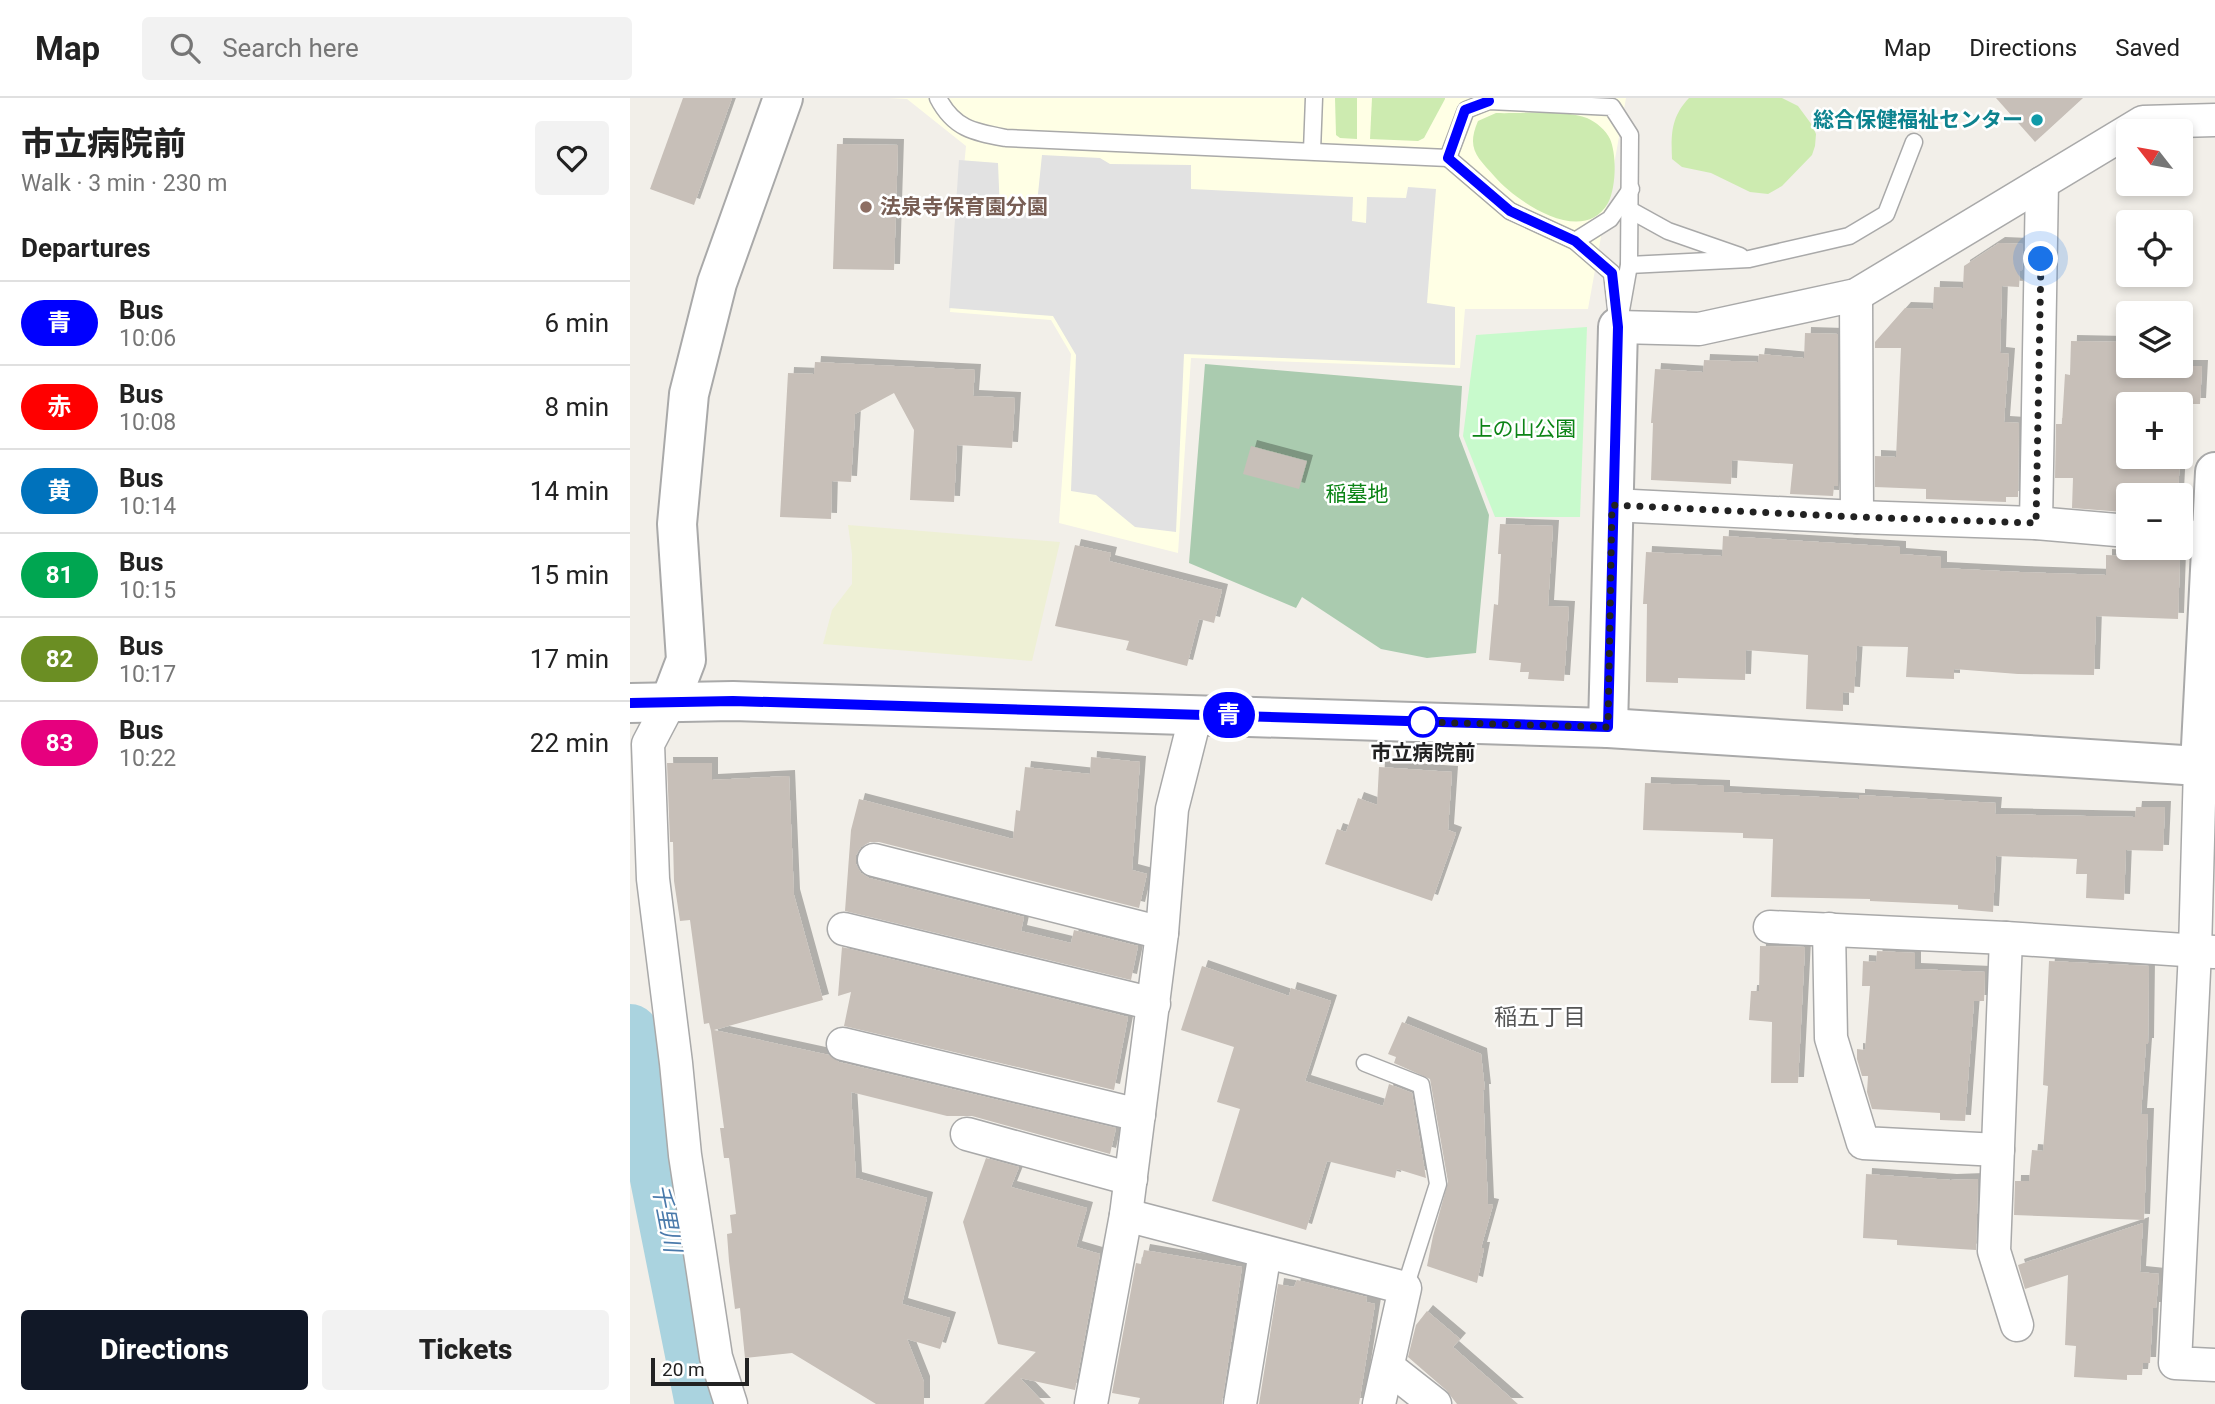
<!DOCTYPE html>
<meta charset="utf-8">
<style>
body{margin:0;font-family:Roboto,"Noto Sans JP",sans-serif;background:#f2f2f2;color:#222;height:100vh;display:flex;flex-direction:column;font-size:26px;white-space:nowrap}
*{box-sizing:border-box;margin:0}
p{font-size:23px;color:#767676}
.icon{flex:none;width:38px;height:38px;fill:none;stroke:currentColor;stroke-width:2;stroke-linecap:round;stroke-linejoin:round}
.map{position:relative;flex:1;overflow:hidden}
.sheet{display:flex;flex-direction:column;background:#fff;width:630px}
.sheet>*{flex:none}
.badge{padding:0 14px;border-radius:23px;font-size:24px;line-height:46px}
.needle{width:46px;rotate:301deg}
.buttons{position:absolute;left:1486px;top:21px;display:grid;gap:14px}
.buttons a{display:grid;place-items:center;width:77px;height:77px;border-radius:7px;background:#fff;box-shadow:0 4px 10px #0003;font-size:35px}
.scale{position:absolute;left:21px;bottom:18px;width:98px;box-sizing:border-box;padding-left:7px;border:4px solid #222;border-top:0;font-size:19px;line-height:24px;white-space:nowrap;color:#222;-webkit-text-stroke:5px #fff;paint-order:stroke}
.you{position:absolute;width:35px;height:35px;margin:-18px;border:5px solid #fff;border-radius:50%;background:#1a73e8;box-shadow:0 0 0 10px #1a73e833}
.map>.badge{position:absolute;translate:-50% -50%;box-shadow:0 0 0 4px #fff}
h2{padding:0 21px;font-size:26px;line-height:63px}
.round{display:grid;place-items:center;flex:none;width:74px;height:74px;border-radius:7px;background:#f2f2f2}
.summary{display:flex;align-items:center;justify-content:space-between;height:119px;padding:0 21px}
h1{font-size:33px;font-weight:800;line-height:52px}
.button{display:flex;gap:14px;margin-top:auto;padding:14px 21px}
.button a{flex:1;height:80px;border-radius:7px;background:#111827;color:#fff;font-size:28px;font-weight:800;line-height:80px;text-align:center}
.button a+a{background:#f2f2f2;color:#222}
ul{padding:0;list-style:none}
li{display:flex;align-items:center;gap:21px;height:84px;padding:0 21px;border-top:2px solid #e0e0e0}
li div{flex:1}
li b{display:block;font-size:26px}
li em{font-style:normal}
li .badge{min-width:77px;font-weight:700;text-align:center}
header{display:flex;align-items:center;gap:42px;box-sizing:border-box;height:98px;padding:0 35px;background:#fff;border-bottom:2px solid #e0e0e0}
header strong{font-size:33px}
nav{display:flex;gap:38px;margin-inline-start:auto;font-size:24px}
.search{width:490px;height:63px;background:#f2f2f2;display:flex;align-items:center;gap:18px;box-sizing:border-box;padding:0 24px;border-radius:7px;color:#767676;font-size:26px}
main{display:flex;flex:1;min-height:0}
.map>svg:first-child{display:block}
</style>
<header>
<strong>Map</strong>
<div class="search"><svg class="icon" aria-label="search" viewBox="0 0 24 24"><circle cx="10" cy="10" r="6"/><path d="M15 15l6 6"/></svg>Search here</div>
<nav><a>Map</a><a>Directions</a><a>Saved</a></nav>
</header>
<main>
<section class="sheet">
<div class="summary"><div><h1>市立病院前</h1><p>Walk · 3 min · 230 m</p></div><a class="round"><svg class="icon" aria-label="heart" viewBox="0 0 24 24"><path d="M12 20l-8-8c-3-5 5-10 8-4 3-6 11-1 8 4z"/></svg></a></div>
<h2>Departures</h2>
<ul>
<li><span class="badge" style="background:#00f;color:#fff">青</span><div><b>Bus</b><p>10:06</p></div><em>6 min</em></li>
<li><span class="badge" style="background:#f00;color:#fff">赤</span><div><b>Bus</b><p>10:08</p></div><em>8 min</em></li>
<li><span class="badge" style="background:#0072bc;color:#fff">黄</span><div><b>Bus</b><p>10:14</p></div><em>14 min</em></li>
<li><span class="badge" style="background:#00a651;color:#fff">81</span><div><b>Bus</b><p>10:15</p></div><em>15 min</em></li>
<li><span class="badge" style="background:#6b8e23;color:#fff">82</span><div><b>Bus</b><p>10:17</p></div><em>17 min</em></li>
<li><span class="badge" style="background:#e6007e;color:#fff">83</span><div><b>Bus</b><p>10:22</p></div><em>22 min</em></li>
</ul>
<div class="button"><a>Directions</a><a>Tickets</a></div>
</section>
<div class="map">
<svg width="1585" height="1306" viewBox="0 0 1585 1306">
<defs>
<filter id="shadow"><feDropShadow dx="6" dy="-6" stdDeviation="0" flood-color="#0004"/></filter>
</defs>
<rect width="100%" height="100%" fill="#f2efe9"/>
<path fill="#ffffe5" d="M258,0H996L958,211H835L830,270L561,260L548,455L429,425L441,256L421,222L320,214L336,48L277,1Z"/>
<path fill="#eef0d5" d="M218,427L430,444L402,563L193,546L202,512L222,486V456Z"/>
<g fill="#cdebb0">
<path d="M705,0H727V41L710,40L706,37Z"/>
<path d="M742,0H815V1L794,40L788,43L740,41Z"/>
<path d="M1059,0H1152L1168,8L1182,27L1186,36L1185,48L1182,57L1152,88L1138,96L1120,94L1081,75L1052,69L1042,61C1041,36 1041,19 1059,0Z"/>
<path d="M866,15C892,16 932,11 957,20C966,24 976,32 980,41C987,57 986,90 978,105C953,149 887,104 865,79C847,59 836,51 848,23Z"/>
</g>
<path fill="#aacbaf" d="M575,266L832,288L829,338L859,417L846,555L797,560L751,551L672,499L666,510L559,465Z"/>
<path fill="#c8facc" d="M957,229L950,419H865L833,338L846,237Z"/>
<path fill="#e2e2e2" d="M412,57L470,60L480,66L561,67V91L723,99L722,123L736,125L737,99L776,100L778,89L806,91L797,205L825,209V267L554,256L546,434L505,429L466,397L441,393L446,257L423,218L319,210L329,62L368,65L370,114L406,115Z"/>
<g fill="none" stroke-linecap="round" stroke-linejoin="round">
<path stroke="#aad3df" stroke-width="58" d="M0,935L74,1306"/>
</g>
<g fill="#c7bfb8" filter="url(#shadow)">
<path d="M53,0H102L64,107L20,91Z"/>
<path d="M1366,0H1453L1405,44Z"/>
<path d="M207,46L268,47L264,172L203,171Z"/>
<path d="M1369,145L1393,146L1392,173H1390L1389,189L1372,188L1370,255L1379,256L1374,324L1389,325L1388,399H1376V404L1296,401V391L1245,389V358L1266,359L1271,250H1245V244L1275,210L1303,211L1304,189L1333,190L1334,168Z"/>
<path d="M1175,235L1208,236V388H1204L1203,398L1160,396L1163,366L1102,362L1101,386L1021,382L1023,325H1021L1025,271L1073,274L1074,262L1128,264L1129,256L1174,260Z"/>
<path d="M1441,243L1490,244L1489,268H1572L1570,306H1498L1497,359H1550L1548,397H1494L1493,414L1442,410L1443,380H1425L1426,326H1432L1435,276L1440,277Z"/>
<path d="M185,264L345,272L343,298L385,300L382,350L327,347L324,404L280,402L284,332L264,295L225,316L221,384L202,383L201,421L150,419L158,275L184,276Z"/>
<path d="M621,348L677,363L669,391L613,376Z"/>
<path d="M870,426L923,428L918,508L939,509L934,583L898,581L899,574H890L891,565L859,562L864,506L868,507L871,456H868Z"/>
<path d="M1093,438L1270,449V456L1311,459V470L1390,474L1476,477V457L1550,460L1548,521L1466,518L1464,577L1388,576L1324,571V581L1276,579L1278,549L1227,548L1224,595L1213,594V613L1176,611L1178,557L1116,552L1115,582L1048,580V585L1016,584L1017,506H1013L1016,454L1092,458Z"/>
<path d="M445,447L481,455L479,463L592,492L584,525L569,521L557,568L496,552L499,543L425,528Z"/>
<path d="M461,659L510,664L502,772L517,776L509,810L249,744H240L231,749L226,757V766L231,775L239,780L394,819L391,833L441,845L444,832L508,848L501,882L215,813L221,732L229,701L383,741L386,712L390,713L395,669L460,676Z"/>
<path d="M37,665H82V682L159,678L164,797L193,902L84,932L199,957L209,964L486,1030L480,1056L342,1018H317L221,994L226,1080L297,1100L272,1206L320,1220L310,1251L277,1241L294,1284V1306H246L162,1255L115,1260L110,1210L105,1211L99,1163L97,1136L102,1135L100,1117L106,1116L99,1060H94L90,1030H94L81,933L79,925L74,926L60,822L50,823L44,783L43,744H40Z"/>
<path d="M749,669L822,674L818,732L826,735L802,803L695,766L707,731L716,734L728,700L747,707Z"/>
<path d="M1015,685L1094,688V694L1229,701V697L1366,705L1365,716L1505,719L1506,709H1535L1533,753L1496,752L1494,802L1456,800L1457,776H1446L1447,761L1366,758L1363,814L1328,811V807L1240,803V801L1141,799L1143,741L1113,740V735L1013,732Z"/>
<path d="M1130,848L1175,849L1168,985H1141L1142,924L1119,922L1121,893H1129Z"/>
<path d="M212,849L498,919L484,992L214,928L221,894L208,898Z"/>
<path d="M1247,853L1285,855V871L1355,874L1354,903H1344L1335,1023L1310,1022V1015L1242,1011L1237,994L1238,978H1232L1227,961V951L1235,952L1240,888H1232L1233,863L1246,864Z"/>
<path d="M1419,863L1519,868L1518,946H1516L1511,1016H1518L1514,1122L1384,1117L1385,1083H1399L1402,1052L1413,1053L1418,988L1413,987Z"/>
<path d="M572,868L659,898L661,890L701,903L675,983L753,1008L759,986L782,995L796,1080L767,1071L765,1080L697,1063L676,1132L582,1103L610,1011L587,1004L604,949L551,932Z"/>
<path d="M772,924L851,956L855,992H853L858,1106L863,1107L851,1150H854L847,1185L797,1168L803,1138L818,1084L800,981L764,965L766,959L758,956Z"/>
<path d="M356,1060L389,1069L381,1089L457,1110L446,1149L470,1156L445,1292L390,1280L415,1306H354L406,1254L368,1246L333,1124Z"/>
<path d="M1236,1076L1321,1082L1348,1081L1346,1152L1267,1147V1142L1233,1140Z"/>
<path d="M1513,1125L1510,1174L1529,1176L1526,1210H1523L1520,1265H1513L1512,1277H1497V1282L1444,1279L1446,1248L1435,1247L1438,1177L1395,1191L1388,1167Z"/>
<path d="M514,1152L612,1169L592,1306H508L510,1300L482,1295L506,1165L511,1166Z"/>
<path d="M667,1182L737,1199L736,1204L745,1206L729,1306H629L648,1186L664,1189Z"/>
<path d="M797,1213L830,1241L823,1249L888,1306H827L816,1292L778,1259L786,1227Z"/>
</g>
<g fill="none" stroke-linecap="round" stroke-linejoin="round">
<g stroke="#a9a9a9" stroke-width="19">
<g id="service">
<path d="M308,0C324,31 344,34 376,40L818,60"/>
<path d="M859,3L982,9L1000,37L999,167L988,229L982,175L945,143L880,113L818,60L836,12Z"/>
<path d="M682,53L684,0"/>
<path d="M1000,112L1038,133L1110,158"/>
<path d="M945,143L980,121L1001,91"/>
<path d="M999,167L1119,161L1219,138L1256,116L1284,44"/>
<path d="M735,965L791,987L808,1086L775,1190"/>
</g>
</g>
<g stroke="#a9a9a9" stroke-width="35">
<g id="minor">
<path d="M1226,197L1227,419"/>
<path d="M988,229L1069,231L1226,197L1513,24L1585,22"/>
<path d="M982,407L1227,419L1406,425L1498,433"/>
<path d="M1406,425L1412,85"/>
<path d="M1550,438L1582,440"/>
<path d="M40,604L18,646L23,781L46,965L55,1057L86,1259L101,1306"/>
<path d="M1570,668L1565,853L1545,1265L1585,1267"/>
<path d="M244,762L532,835"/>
<path d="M1140,829L1376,840L1584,854"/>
<path d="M214,831L524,906"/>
<path d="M1199,831L1201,940L1233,1045L1368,1052"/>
<path d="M1376,840L1364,1153L1387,1227"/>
<path d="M213,946L509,1017"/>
<path d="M337,1036L501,1081"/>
<path d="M496,1117L775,1190L749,1306"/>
<path d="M758,1269L805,1306"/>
<path d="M461,1306L496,1117L532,835L542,711L566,616"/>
<path d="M610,1306L635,1154"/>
</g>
</g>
<g stroke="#a9a9a9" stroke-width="42">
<g id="tertiary">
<path d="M40,604L56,562L47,426L59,296L87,185L153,0"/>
<path d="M0,605L103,603L978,630L1585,669"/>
<path d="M978,630L988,229"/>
<path d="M1570,668L1585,374"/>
</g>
</g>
<use href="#service" stroke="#fff" stroke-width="16"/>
<use href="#minor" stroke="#fff" stroke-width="32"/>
<use href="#tertiary" stroke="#fff" stroke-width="38"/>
</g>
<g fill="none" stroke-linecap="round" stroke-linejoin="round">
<g stroke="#fff" stroke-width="16">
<path id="line" d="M0,605L103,603L978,629L988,229L982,175L945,143L880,113L818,60L835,12L859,3"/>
</g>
<use href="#line" stroke="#00f" stroke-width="10"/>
<path stroke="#222" stroke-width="7" stroke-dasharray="0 12.6" d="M793,624H790L978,629L982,407L1227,419L1406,425L1411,161"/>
</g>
<circle fill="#0f9aa8" stroke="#fff" stroke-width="2.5" cx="1407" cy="22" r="7"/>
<circle fill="#8d6e63" stroke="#fff" stroke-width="2.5" cx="236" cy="109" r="7"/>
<circle fill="#fff" stroke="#00f" stroke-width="3.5" cx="793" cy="624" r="14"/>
<g text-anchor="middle" stroke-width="5" stroke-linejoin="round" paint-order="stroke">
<g font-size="21" font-weight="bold" fill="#0d838f" stroke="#fff" text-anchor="end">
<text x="1393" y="29">総合保健福祉センター</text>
</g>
<g font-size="21" font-weight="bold" fill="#785e54" stroke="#fff" text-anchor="start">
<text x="250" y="116">法泉寺保育園分園</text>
</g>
<g font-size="21" fill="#0c8416" stroke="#fff">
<text x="894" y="338">上の山公園</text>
<text x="727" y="403">稲墓地</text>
</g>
<g font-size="21" font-weight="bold" fill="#222" stroke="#fff">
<text x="793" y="662">市立病院前</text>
</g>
<g font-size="23" fill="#555" stroke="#fff">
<text x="910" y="927">稲五丁目</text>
</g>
<g font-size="23" font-style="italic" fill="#4a7aab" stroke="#fff">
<text transform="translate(37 1120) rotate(79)" y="8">千里川</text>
</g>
</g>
</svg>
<div class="buttons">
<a><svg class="needle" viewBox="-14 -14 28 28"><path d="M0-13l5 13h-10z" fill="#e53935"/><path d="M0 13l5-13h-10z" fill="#767676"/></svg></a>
<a><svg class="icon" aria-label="locate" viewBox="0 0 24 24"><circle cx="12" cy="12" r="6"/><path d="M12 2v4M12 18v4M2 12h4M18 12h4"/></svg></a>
<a><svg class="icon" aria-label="layers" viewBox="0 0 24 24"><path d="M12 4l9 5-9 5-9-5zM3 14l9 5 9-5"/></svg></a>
<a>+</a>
<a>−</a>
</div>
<div class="scale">20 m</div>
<div class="you" style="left:1411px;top:161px"></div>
<b class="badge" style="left:599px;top:617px;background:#00f;color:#fff">青</b>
</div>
</main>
